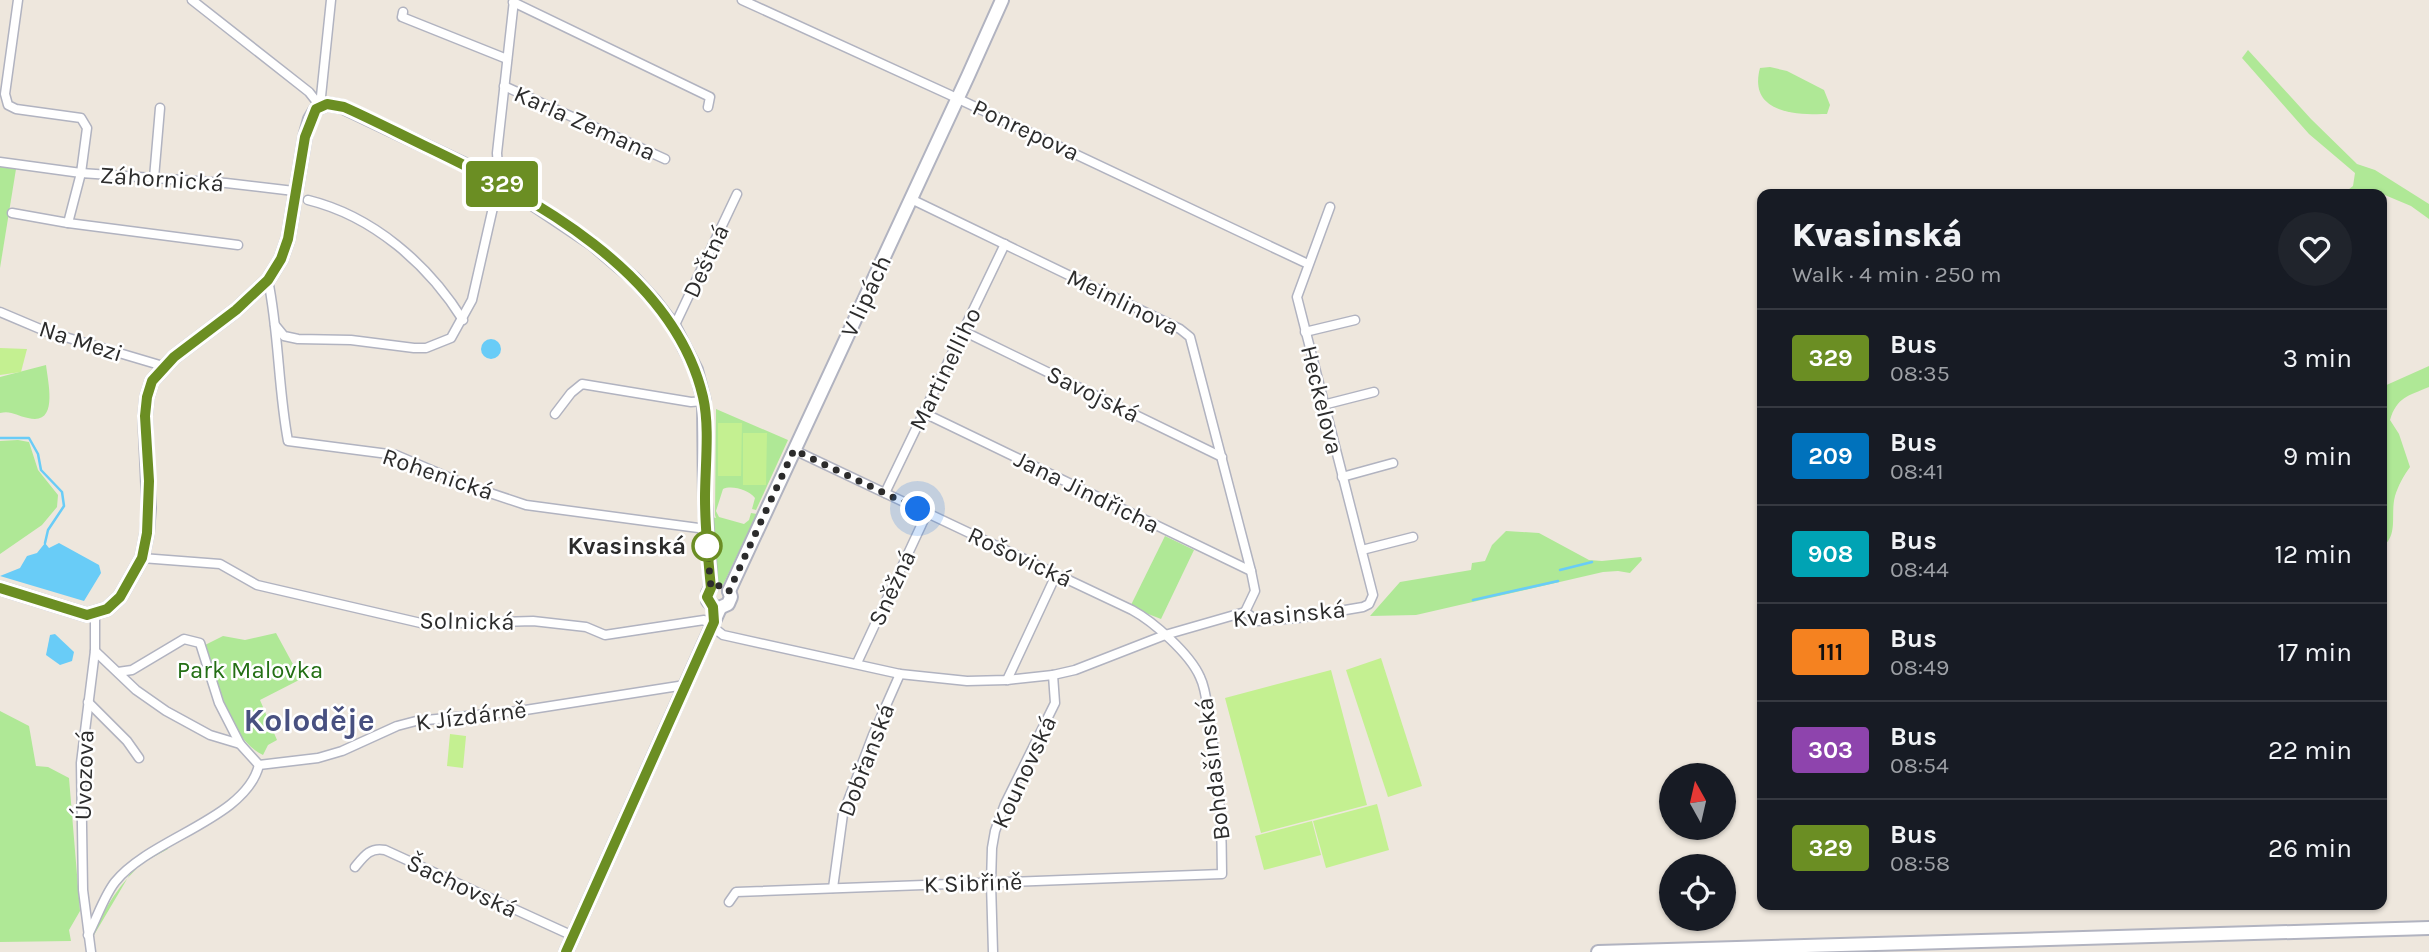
<!DOCTYPE html>
<meta charset="utf-8">
<style>
body{margin:0;font-family:Karla,sans-serif;background:#20242c;color:#f1f3f6;height:100vh;display:flex;flex-direction:column;font-size:26px;white-space:nowrap}
*{box-sizing:border-box;margin:0}
p{font-size:23px;color:#9ea1a6}
.icon{flex:none;width:38px;height:38px;fill:none;stroke:currentColor;stroke-width:2;stroke-linecap:round;stroke-linejoin:round}
.map{position:relative;flex:1;overflow:hidden}
.panel{position:absolute;left:1757px;top:189px;width:630px;height:721px;display:flex;flex-direction:column;background:#171b24;border-radius:14px;box-shadow:0 2px 5px #0004}
.panel>*{flex:none}
.badge{padding:0 14px;border-radius:5px;font-size:24px;line-height:46px}
.needle{width:46px;rotate:352deg}
.controls{position:absolute;left:1659px;top:763px;display:grid;gap:14px}
.controls a{display:grid;place-items:center;width:77px;height:77px;border-radius:50%;background:#171b24;box-shadow:0 2px 5px #0004;font-size:35px}
.you{position:absolute;width:35px;height:35px;margin:-18px;border:5px solid #fff;border-radius:50%;background:#1a73e8;box-shadow:0 0 0 10px #1a73e833}
.map>.badge{position:absolute;translate:-50% -50%;box-shadow:0 0 0 4px #fff}
.round{display:grid;place-items:center;flex:none;width:74px;height:74px;border-radius:37px;background:#20242c}
.head{display:flex;align-items:center;justify-content:space-between;height:119px;padding:0 35px}
h1{font-size:33px;font-weight:800;line-height:52px}
ul{padding:0;list-style:none}
li{display:flex;align-items:center;gap:21px;height:98px;padding:0 35px;border-top:2px solid #363941}
li div{flex:1}
li b{display:block;font-size:26px}
li em{font-style:normal}
li .badge{min-width:77px;font-weight:700;text-align:center}
.map>svg:first-child{display:block}
</style>
<div class="map">
<svg width="2429" height="952" viewBox="0 0 2429 952">
<rect width="100%" height="100%" fill="#eee7dd"/>
<g fill="#afe896">
<path d="M2248,50L2311,119L2357,164L2375,170L2429,204V219L2411,206L2380,193L2343,194L2353,186L2355,173L2309,134L2242,58Z"/>
<path d="M1770,67L1787,71L1824,90L1830,105L1827,114C1795,115 1748,113 1760,68Z"/>
<path d="M0,166L16,169L0,268Z"/>
<path d="M46,365C48,383 59,426 28,418C17,416 11,410 0,413V377Z"/>
<path d="M2429,366V387C2408,396 2397,397 2390,420L2399,434L2410,467C2404,475 2398,486 2395,496C2390,515 2399,535 2382,547V387Z"/>
<path d="M716,409L788,440L756,510L752,509L755,498C749,490 732,485 723,489L716,511L719,517L744,524L749,520L751,513L757,514L723,585L717,583L712,517L716,518L715,515Z"/>
<path d="M18,440L29,442L38,470L58,495L57,507L42,525L0,554V441Z"/>
<path d="M1506,531L1539,533L1589,560L1602,561L1641,557L1642,560L1630,573L1618,571L1603,572L1416,615L1370,616L1400,582L1471,570L1472,563L1485,561L1492,545Z"/>
<path d="M1165,536L1194,550L1161,619L1130,607Z"/>
<path d="M276,633L301,679L260,700L277,740L268,745L263,755C227,738 219,678 205,645L223,636L245,640Z"/>
<path d="M0,711L29,726L36,766L48,767L69,778L80,911L69,930L71,941L0,942Z"/>
<path d="M166,846L168,849L146,861L130,874L94,935L92,943C92,932 96,927 101,918C117,887 136,865 166,846Z"/>
</g>
<g fill="#c4f091">
<path d="M0,348L27,349L21,372L0,375Z"/>
<path d="M718,423H742L741,476H718Z"/>
<path d="M743,433H767L766,485H743Z"/>
<path d="M1381,658L1422,786L1388,797L1346,670Z"/>
<path d="M1331,670L1367,805L1261,833L1225,698Z"/>
<path d="M450,734L466,736L463,768L447,766Z"/>
<path d="M1377,804L1389,850L1326,868L1313,821Z"/>
<path d="M1312,821L1321,855L1264,870L1255,836Z"/>
</g>
<g fill="#69ccf7">
<circle cx="491" cy="349" r="10"/>
<path d="M45,543L49,548L59,543L99,565L101,573L84,601L0,576L20,568L27,556L37,553Z"/>
<path d="M55,634L74,652L72,661L60,665L46,655L50,635Z"/>
</g>
<g fill="none" stroke-linecap="round" stroke-linejoin="round">
<g stroke="#69ccf7" stroke-width="2.5">
<path d="M0,438H29L38,454L41,470L62,492L64,506L48,530L45,543"/>
<path d="M1560,570L1592,562"/>
<path d="M1473,600L1558,581"/>
</g>
<g stroke="#b1b3c0" stroke-width="11">
<g id="street">
<path d="M192,0L309,92L320,106"/>
<path d="M742,0L948,94L1308,264"/>
<path d="M513,2L710,97L708,107"/>
<path d="M403,12L402,17L507,59"/>
<path d="M504,86L665,159"/>
<path d="M320,106L331,0"/>
<path d="M0,162L81,173L87,128L81,118L16,109L8,105L5,94L18,0"/>
<path d="M154,178L160,108"/>
<path d="M911,199L1180,329L1190,337L1251,571L1255,591L1245,612"/>
<path d="M308,200C373,216 428,264 463,320"/>
<path d="M12,213L68,223L238,245"/>
<path d="M68,223L81,173L226,183L294,191"/>
<path d="M268,280C279,333 278,388 288,441L396,455L469,486L526,505L706,529"/>
<path d="M0,312L45,331L163,366"/>
<path d="M275,325L284,336L298,339L351,340L414,348H426L451,338L472,300L499,181L497,153L514,0"/>
<path d="M674,327L737,194"/>
<path d="M963,331L1222,457"/>
<path d="M1305,332L1355,320"/>
<path d="M1323,405L1374,392"/>
<path d="M924,413L1251,571"/>
<path d="M555,414L571,393L582,384L691,402L704,401"/>
<path d="M1342,477L1393,463"/>
<path d="M885,493L1005,244"/>
<path d="M1362,550L1413,537"/>
<path d="M142,558L220,564L257,585L425,624L533,621L586,627L605,635L704,620L723,635L900,674L967,681L1007,680L1053,675L1075,670L1165,635L1245,612"/>
<path d="M1245,612L1258,621L1298,618L1363,607L1369,604L1373,595L1297,297L1330,207"/>
<path d="M95,651L136,690L166,711L210,735L240,744L259,765"/>
<path d="M857,663L927,513"/>
<path d="M118,672L132,670L184,639L200,643L219,703L240,744"/>
<path d="M1007,680L1056,575"/>
<path d="M88,702L127,741L139,758"/>
<path d="M259,765L318,758L342,751L397,726L416,721L519,711L685,685"/>
<path d="M355,867C364,856 370,847 385,850L573,936"/>
<path d="M833,888L843,814L873,735L900,674"/>
<path d="M729,902L736,892L1222,874C1222,823 1219,775 1210,725C1207,709 1207,691 1200,677C1190,654 1154,622 1132,610L794,450"/>
<path d="M88,935C97,918 104,896 115,882C150,838 246,819 259,765"/>
<path d="M91,952L83,890L81,763L95,651V614"/>
<path d="M993,952L991,883L992,848L995,831L1005,804L1055,703L1053,675"/>
</g>
</g>
<g stroke="#b1b3c0" stroke-width="16">
<g id="secondary">
<path d="M0,588L87,615L107,609L120,597L142,558L147,533L149,508L145,416L147,397L152,381L174,357L236,310L268,280L281,259L288,239L305,137L310,119L316,109L327,104L343,107L499,181L592,243L633,278L654,301L674,327L696,370L704,401L705,502L711,588"/>
<path d="M711,588L708,593V601L717,609L728,604L731,597L729,591"/>
<path d="M729,591L968,76L1002,0"/>
<path d="M566,952L720,608"/>
<path d="M1598,952L2429,928"/>
</g>
</g>
<use href="#street" stroke="#fff" stroke-width="8"/>
<use href="#secondary" stroke="#fff" stroke-width="12"/>
</g>
<g fill="none" stroke-linecap="round" stroke-linejoin="round">
<g stroke="#fff" stroke-width="16">
<path id="line" d="M0,588L87,615L107,609L120,597L142,558L147,533L149,481L145,416L147,397L152,381L174,357L236,310L268,280L281,259L288,239L305,137L316,109L327,104L344,107C371,119 398,133 425,146C532,197 674,272 703,397C710,427 705,467 705,498C705,528 708,558 711,588L707,597L713,607L714,622L566,952"/>
</g>
<use href="#line" stroke="#6b8e23" stroke-width="10"/>
<path stroke="#2c2c2c" stroke-width="7" stroke-dasharray="0 12.6" d="M707,546L711,588L721,585L729,591L794,450L918,509"/>
</g>
<circle fill="#fff" stroke="#6b8e23" stroke-width="3.5" cx="707" cy="546" r="14"/>
<g text-anchor="middle" stroke-width="5" stroke-linejoin="round" paint-order="stroke">
<g font-size="24" fill="#2c2c2c" stroke="#fff">
<text transform="translate(585 123) rotate(24)" y="8">Karla Zemana</text>
<text transform="translate(1026 130) rotate(25)" y="8">Ponrepova</text>
<text transform="translate(162 179) rotate(4)" y="8">Záhornická</text>
<text transform="translate(706 261) rotate(-65)" y="8">Deštná</text>
<text transform="translate(866 296) rotate(-65)" y="8">V lipách</text>
<text transform="translate(1123 302) rotate(26)" y="8">Meinlinova</text>
<text transform="translate(81 341) rotate(18)" y="8">Na Mezi</text>
<text transform="translate(945 369) rotate(-64)" y="8">Martinelliho</text>
<text transform="translate(1093 394) rotate(26)" y="8">Savojská</text>
<text transform="translate(1322 400) rotate(76)" y="8">Heckelova</text>
<text transform="translate(438 474) rotate(19)" y="8">Rohenická</text>
<text transform="translate(1087 492) rotate(26)" y="8">Jana Jindřicha</text>
<text transform="translate(1020 557) rotate(25)" y="8">Rošovická</text>
<text transform="translate(892 588) rotate(-65)" y="8">Sněžná</text>
<text transform="translate(1289 614) rotate(-5)" y="8">Kvasinská</text>
<text transform="translate(467 621) rotate(1)" y="8">Solnická</text>
<text transform="translate(471 716) rotate(-7)" y="8">K Jízdárně</text>
<text transform="translate(866 760) rotate(-69)" y="8">Dobřanská</text>
<text transform="translate(1213 769) rotate(-97)" y="8">Bohdašínská</text>
<text transform="translate(1024 772) rotate(-65)" y="8">Kounovská</text>
<text transform="translate(84 775) rotate(-88)" y="8">Úvozová</text>
<text transform="translate(973 883) rotate(-2)" y="8">K Sibřině</text>
<text transform="translate(462 886) rotate(25)" y="8">Šachovská</text>
</g>
<g font-size="24" font-weight="bold" fill="#2c2c2c" stroke="#fff" text-anchor="end">
<text x="686" y="554">Kvasinská</text>
</g>
<g font-size="24" fill="#246f15" stroke="#fff">
<text x="250" y="678">Park Malovka</text>
</g>
<g font-size="32" font-weight="bold" fill="#485080" stroke="#fff">
<text x="309" y="731">Koloděje</text>
</g>
</g>
</svg>
<div class="controls">
<a><svg class="needle" viewBox="-14 -14 28 28"><path d="M0-13l5 13h-10z" fill="#e53935"/><path d="M0 13l5-13h-10z" fill="#9ea1a6"/></svg></a>
<a><svg class="icon" aria-label="locate" viewBox="0 0 24 24"><circle cx="12" cy="12" r="6"/><path d="M12 2v4M12 18v4M2 12h4M18 12h4"/></svg></a>
</div>
<div class="you" style="left:918px;top:509px"></div>
<b class="badge" style="left:502px;top:184px;background:#6b8e23;color:#fff">329</b>
<section class="panel">
<div class="head"><div><h1>Kvasinská</h1><p>Walk · 4 min · 250 m</p></div><a class="round"><svg class="icon" aria-label="heart" viewBox="0 0 24 24"><path d="M12 20l-8-8c-3-5 5-10 8-4 3-6 11-1 8 4z"/></svg></a></div>
<ul>
<li><span class="badge" style="background:#6b8e23;color:#fff">329</span><div><b>Bus</b><p>08:35</p></div><em>3 min</em></li>
<li><span class="badge" style="background:#0072bc;color:#fff">209</span><div><b>Bus</b><p>08:41</p></div><em>9 min</em></li>
<li><span class="badge" style="background:#00a3b4;color:#fff">908</span><div><b>Bus</b><p>08:44</p></div><em>12 min</em></li>
<li><span class="badge" style="background:#f58220;color:#111">111</span><div><b>Bus</b><p>08:49</p></div><em>17 min</em></li>
<li><span class="badge" style="background:#8e44ad;color:#fff">303</span><div><b>Bus</b><p>08:54</p></div><em>22 min</em></li>
<li><span class="badge" style="background:#6b8e23;color:#fff">329</span><div><b>Bus</b><p>08:58</p></div><em>26 min</em></li>
</ul>
</section>
</div>
